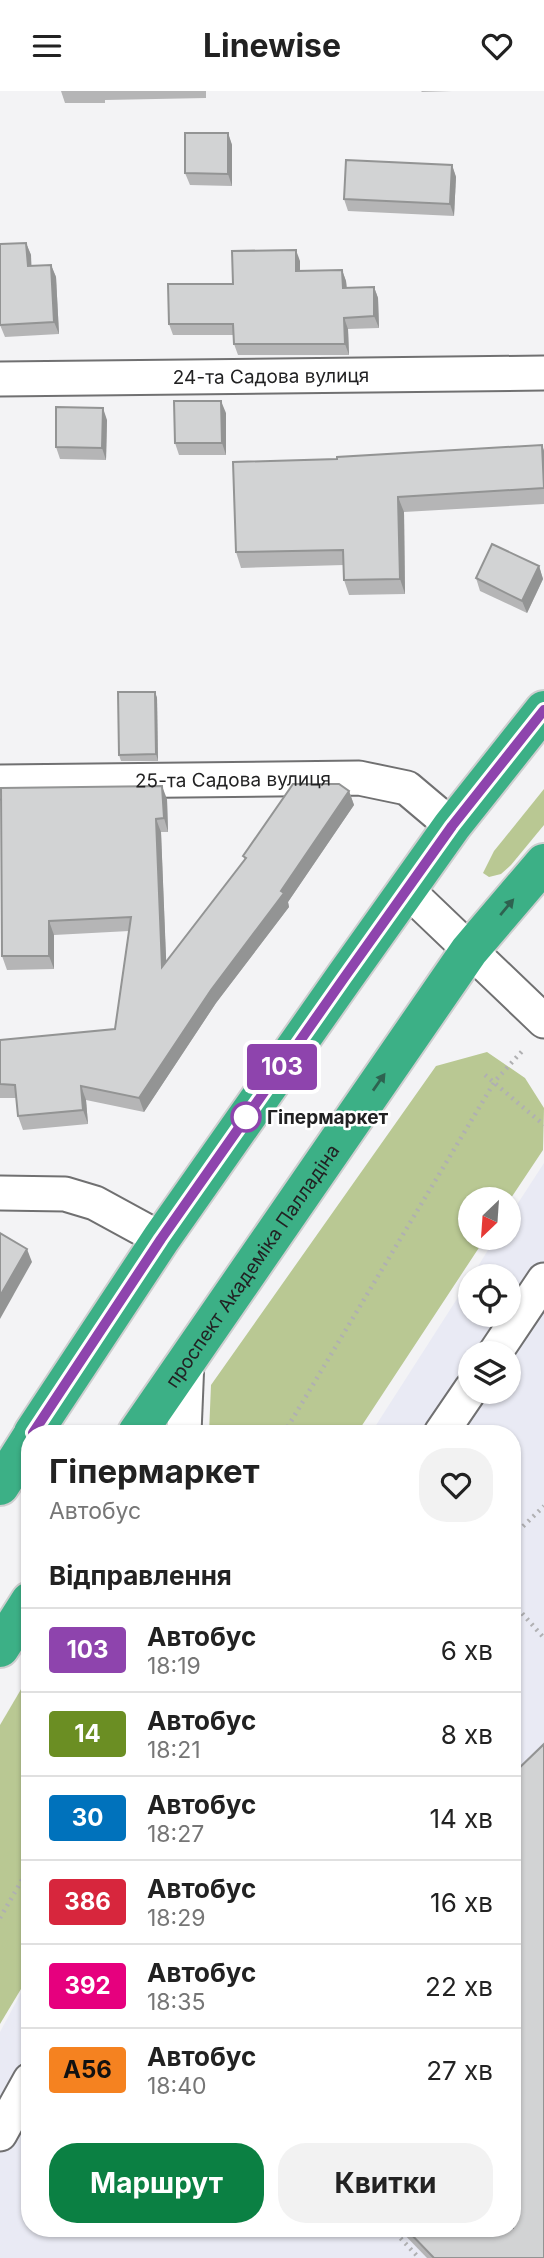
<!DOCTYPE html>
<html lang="uk">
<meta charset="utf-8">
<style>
body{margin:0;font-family:Inter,sans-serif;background:#f2f2f2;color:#222;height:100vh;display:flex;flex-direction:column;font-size:26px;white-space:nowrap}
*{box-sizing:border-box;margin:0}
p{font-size:23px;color:#767676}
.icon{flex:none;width:38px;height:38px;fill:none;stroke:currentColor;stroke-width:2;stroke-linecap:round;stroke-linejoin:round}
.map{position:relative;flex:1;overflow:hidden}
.drawer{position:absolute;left:21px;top:1334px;width:500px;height:812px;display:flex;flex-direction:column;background:#fff;border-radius:28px;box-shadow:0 2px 5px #0004}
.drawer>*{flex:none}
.badge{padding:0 14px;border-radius:5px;font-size:24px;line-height:46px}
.needle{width:46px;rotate:205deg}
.fabs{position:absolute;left:458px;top:1096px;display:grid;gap:14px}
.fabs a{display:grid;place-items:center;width:63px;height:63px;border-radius:50%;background:#fff;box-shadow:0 2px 5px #0004;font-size:35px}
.map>.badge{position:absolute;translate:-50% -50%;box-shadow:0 0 0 4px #fff}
h2{padding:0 28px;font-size:26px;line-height:63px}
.round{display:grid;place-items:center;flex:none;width:74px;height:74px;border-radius:28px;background:#f2f2f2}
.head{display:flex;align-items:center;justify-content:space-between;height:119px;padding:0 28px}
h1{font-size:33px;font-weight:700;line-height:52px}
.button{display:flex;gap:14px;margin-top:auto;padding:14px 28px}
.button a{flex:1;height:80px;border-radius:28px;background:#0b8043;color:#fff;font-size:28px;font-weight:700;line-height:80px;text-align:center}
.button a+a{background:#f2f2f2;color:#222}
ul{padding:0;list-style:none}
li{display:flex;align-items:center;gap:21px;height:84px;padding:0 28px;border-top:2px solid #e0e0e0}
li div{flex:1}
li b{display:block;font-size:26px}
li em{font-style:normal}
li .badge{min-width:77px;font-weight:700;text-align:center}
header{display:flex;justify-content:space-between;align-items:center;height:91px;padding:0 28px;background:#fff;font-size:32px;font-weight:700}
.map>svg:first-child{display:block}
</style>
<header><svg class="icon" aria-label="menu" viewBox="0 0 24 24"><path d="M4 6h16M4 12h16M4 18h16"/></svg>Linewise<svg class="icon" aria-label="heart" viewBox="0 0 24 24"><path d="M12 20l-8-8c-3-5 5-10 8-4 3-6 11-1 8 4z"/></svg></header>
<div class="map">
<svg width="544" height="2167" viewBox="0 0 544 2167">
<rect width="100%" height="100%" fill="#f3f3f5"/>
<path fill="#e9eaf4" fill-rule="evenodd" d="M544,1072V2167H0V1941L30,1885V2137H513V1342H371L471,1186V1223H509V1185H472L496,1146H509V1126ZM471,1262H509V1300H471Z"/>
<g fill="#b9c893">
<path d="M544,698V734L511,774L501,783L489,786L483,782L494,760Z"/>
<path d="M487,961L525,987L544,1017L543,1059L509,1110V1108H471V1146H486L357,1342H209L211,1294L436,975Z"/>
<path d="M30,1583V1883L0,1933V1634Z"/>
</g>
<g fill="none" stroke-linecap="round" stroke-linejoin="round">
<g stroke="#707071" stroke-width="37">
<g id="street">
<path id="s1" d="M0,288L544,282"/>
<path id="s2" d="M0,691L359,687L407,697L452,735"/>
<path d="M407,799L544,930"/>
<path d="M0,1102L65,1103L95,1112L161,1148"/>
<path d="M495,1262L544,1189"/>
<path d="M184,1342L187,1269"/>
<path d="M441,1342L471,1298"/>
<path d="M0,2043L30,1989"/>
</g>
</g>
<g stroke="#cececf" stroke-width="42">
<g id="highway">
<path d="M33,1342L161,1148L344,887L452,735L544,619"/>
<path id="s3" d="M137,1342L469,860L544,772"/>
<path d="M0,1395L30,1348"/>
<path d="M0,1557L30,1510"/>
</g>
</g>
<g stroke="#b0b0b2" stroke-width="4.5" stroke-dasharray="2 5" stroke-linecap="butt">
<path d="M485,984L544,1034"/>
<path d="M284,1342L495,990L524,958"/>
<path d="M513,1445L544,1415"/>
<path d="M513,1512L544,1547"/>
<path d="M0,1827L30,1775"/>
<path d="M391,2137L419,2167"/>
</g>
<use href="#street" stroke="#fff" stroke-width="33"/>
<use href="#highway" stroke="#3cb086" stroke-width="38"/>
</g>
<g fill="#b5b5b6">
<path d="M61,0H206V7L105,9V12H65Z"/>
<path d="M421,0H452L422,1Z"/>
<path d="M228,42L232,54V95L190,94L185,82Z"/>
<path d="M452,74L456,86L454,125L348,120L344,108Z"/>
<path d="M26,152L31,164V175L51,174L56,186L59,243L5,246L0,234Z"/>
<path d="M300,170V180L342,179L346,190L347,196H374L378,207L379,237L348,238L349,264H238L234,253V244H173L169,233L233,193Z"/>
<path d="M226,322V364H179L175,352Z"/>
<path d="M107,329L106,369L60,368L56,356Z"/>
<path d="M542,354L544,360V413L404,421L405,503L349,504L344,489V474L241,477L236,461L337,368Z"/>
<path d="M539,475L543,488L527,522L480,500L476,487Z"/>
<path d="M155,601L157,607L158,670H121L119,664Z"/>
<path d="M349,700L354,714L288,811L289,816L216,912L144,1021L86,1009L88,1033L23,1039L18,1025L17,1007H0V949L115,938L129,840L54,844V878L7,879L2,865L167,708L168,741H161L166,871L245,769L243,765Z"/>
<path d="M398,2137H513L544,2167H427Z"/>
</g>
<g fill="#939494">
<path d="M228,42L232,54V95L228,83Z"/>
<path d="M452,74L456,86L454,125L450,113Z"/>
<path d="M26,152L31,164L32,187L28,175Z"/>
<path d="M296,159L300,170V192L296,180Z"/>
<path d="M51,174L56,186L59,243L54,231Z"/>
<path d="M342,179L346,190L347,208L343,197Z"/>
<path d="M374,196L378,207L379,237L374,225Z"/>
<path d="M344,227L348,238L349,264L345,253Z"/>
<path d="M221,310L226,322V364L222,352Z"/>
<path d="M103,317L107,329L106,369L102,357Z"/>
<path d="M542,354L544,360V387Z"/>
<path d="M398,406L404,421L405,503L400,488Z"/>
<path d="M539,475L543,488L527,522L522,510Z"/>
<path d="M155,601L157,607L158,670L156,663Z"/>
<path d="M162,695L167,708L168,741L164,727Z"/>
<path d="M349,700L354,714L288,811L289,816L216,912L144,1021L139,1007L211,899L281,800Z"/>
<path d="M156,728L161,741L167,890L162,876Z"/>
<path d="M49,830L54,844V878L49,865Z"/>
<path d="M81,995L86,1009L88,1033L83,1019Z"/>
<path d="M27,1158L32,1171L0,1228V1205Z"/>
<path d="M513,1569L517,1579L513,1583Z"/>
</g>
<g fill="#d2d3d4" stroke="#939494" stroke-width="2">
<path d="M185,42H228V83L185,82Z"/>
<path d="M346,69L452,74L450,113L344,108Z"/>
<path d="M26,152L28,175L51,174L54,231L0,234V153Z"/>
<path d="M296,159V180L342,179L343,197L374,196V225L344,227L345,253H234L233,233H169L168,193H233L232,160Z"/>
<path d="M174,310H221L222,352H175Z"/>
<path d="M56,316L103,317L102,357L56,356Z"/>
<path d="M542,354L544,397L398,406L400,488L344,489L343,459L236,461L233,371L337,368V366Z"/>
<path d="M492,453L539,475L522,510L476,487Z"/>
<path d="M118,601H155L156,663L119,664Z"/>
<path d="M293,693H339L349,700L281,800L284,802L211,899L139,1007L81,995L83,1019L18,1025L15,994L0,993V949L115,938L131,826L49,830V865H2L1,697L162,695L164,727L156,728L162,876L246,767L243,765Z"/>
<path d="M0,1142L27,1158L0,1205Z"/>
<path d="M544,1653V2167H434L405,2137H513V1683Z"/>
</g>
<defs><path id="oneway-solid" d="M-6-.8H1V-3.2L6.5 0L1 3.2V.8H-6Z" transform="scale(1.75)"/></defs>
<g fill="#2e6250">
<use href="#oneway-solid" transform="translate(507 816) rotate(-50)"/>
<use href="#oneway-solid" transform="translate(379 991) rotate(-55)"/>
</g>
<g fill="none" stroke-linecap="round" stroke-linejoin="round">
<g stroke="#fff" stroke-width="16">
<path id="line" d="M33,1342L161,1148L344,887L452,735L544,619"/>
</g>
<use href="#line" stroke="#8e44ad" stroke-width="10"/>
</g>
<circle fill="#fff" stroke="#8e44ad" stroke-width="3.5" cx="246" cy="1026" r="14"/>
<g text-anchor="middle" stroke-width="5" stroke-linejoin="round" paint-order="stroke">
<g font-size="19" fill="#222223" stroke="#fff">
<text dy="7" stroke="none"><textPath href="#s1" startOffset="271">24-та Садова вулиця</textPath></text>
<text dy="7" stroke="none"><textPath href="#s2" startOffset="233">25-та Садова вулиця</textPath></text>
<text dy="7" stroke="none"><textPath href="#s3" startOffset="203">проспект Академіка Палладіна</textPath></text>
</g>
<g font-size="19" font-weight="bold" fill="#222223" stroke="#fff" text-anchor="start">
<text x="267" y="1033">Гіпермаркет</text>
</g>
</g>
</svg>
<div class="fabs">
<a><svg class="needle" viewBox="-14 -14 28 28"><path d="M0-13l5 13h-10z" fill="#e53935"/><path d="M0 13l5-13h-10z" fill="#767676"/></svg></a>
<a><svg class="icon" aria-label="locate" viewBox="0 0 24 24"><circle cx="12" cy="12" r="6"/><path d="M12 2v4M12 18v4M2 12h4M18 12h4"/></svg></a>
<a><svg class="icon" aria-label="layers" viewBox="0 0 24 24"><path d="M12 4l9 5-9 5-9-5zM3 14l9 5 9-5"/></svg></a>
</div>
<b class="badge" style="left:282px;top:976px;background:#8e44ad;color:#fff">103</b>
<section class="drawer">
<div class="head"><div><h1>Гіпермаркет</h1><p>Автобус</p></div><a class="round"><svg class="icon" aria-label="heart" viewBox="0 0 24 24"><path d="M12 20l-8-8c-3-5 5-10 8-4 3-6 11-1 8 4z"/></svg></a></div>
<h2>Відправлення</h2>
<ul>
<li><span class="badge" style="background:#8e44ad;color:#fff">103</span><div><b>Автобус</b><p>18:19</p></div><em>6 хв</em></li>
<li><span class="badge" style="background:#6b8e23;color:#fff">14</span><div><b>Автобус</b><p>18:21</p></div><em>8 хв</em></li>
<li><span class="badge" style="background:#0072bc;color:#fff">30</span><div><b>Автобус</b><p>18:27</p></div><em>14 хв</em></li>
<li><span class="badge" style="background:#d7263d;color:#fff">386</span><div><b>Автобус</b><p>18:29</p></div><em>16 хв</em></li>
<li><span class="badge" style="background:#e6007e;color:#fff">392</span><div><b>Автобус</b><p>18:35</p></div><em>22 хв</em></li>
<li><span class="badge" style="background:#f58220;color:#111">А56</span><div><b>Автобус</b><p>18:40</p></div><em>27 хв</em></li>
</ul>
<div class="button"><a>Маршрут</a><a>Квитки</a></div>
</section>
</div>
